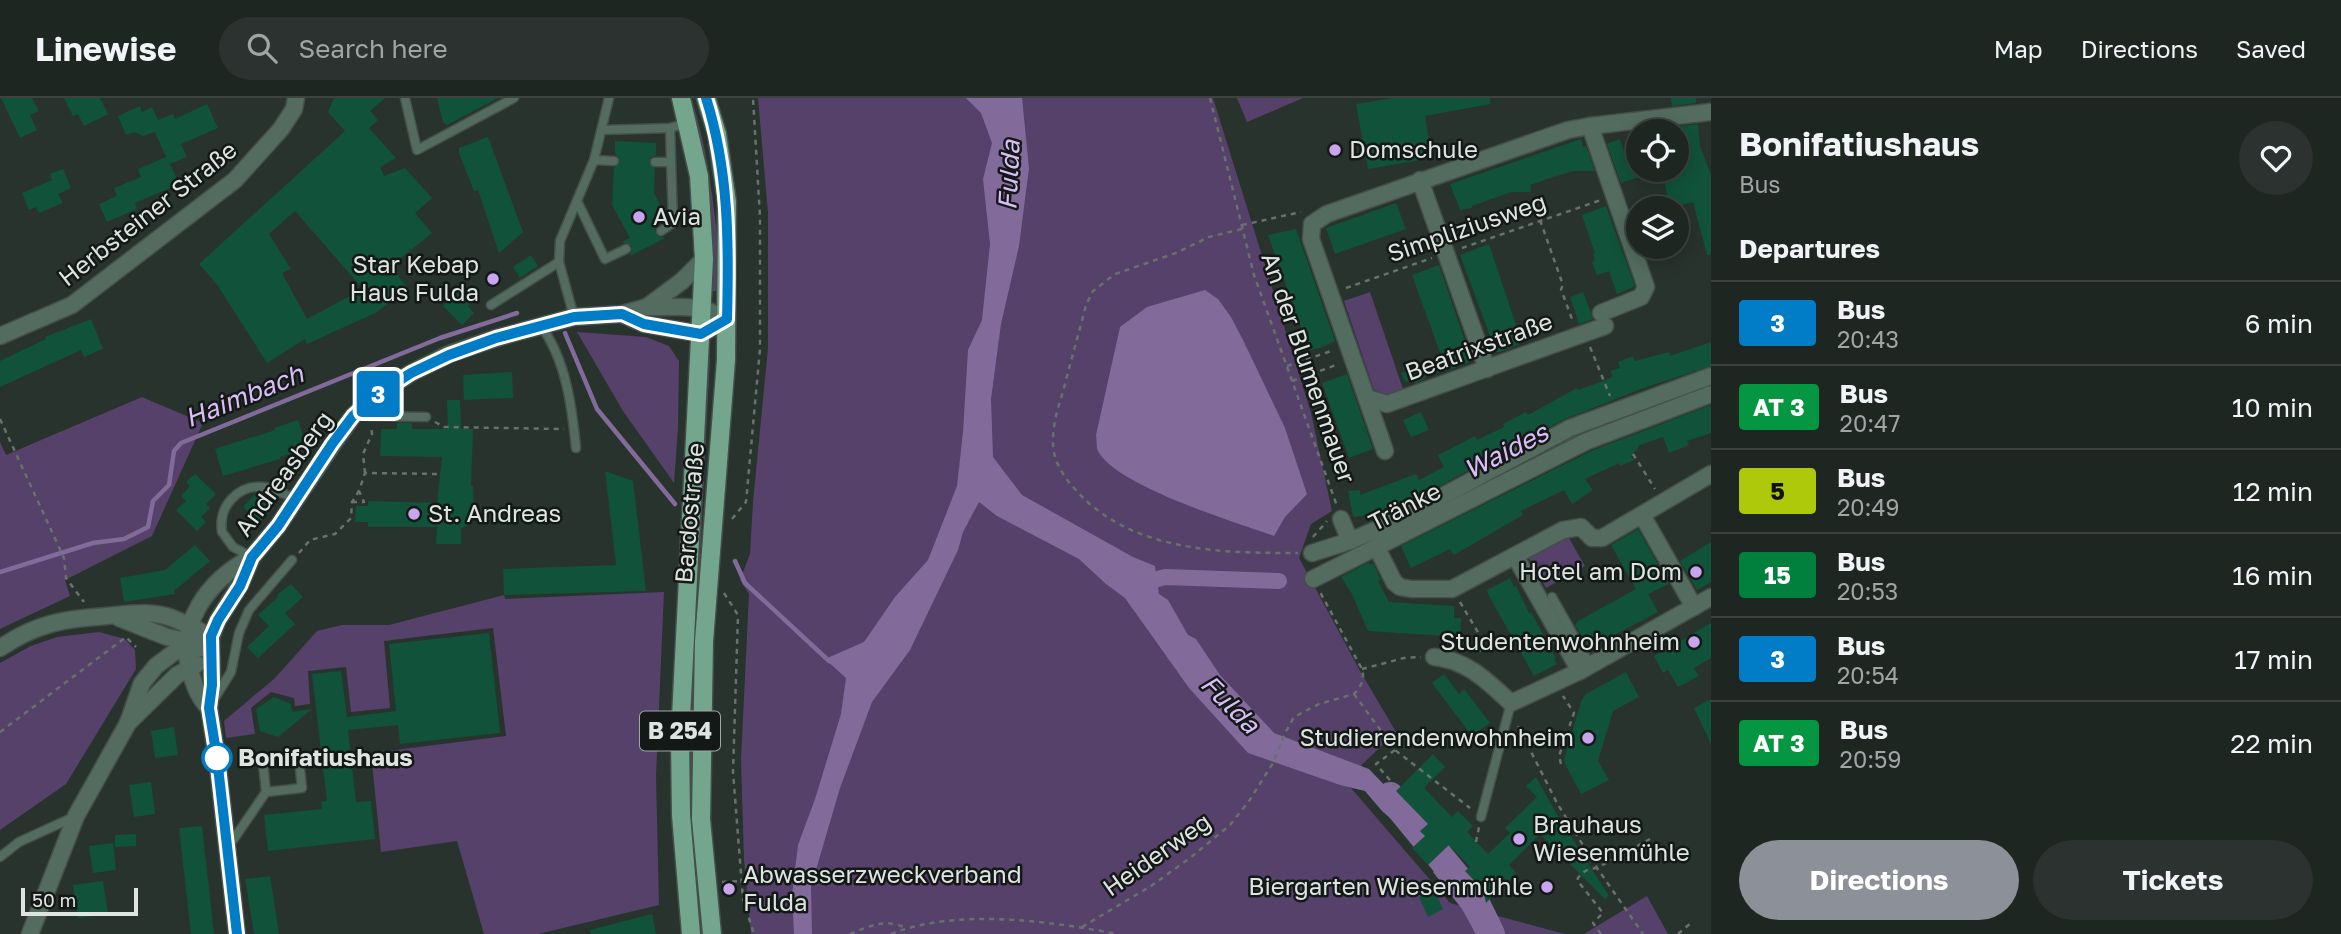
<!DOCTYPE html>
<meta charset="utf-8">
<style>
body{margin:0;font-family:"Golos Text",sans-serif;background:#2b322f;color:#f1f3f6;height:100vh;display:flex;flex-direction:column;font-size:26px;white-space:nowrap}
*{box-sizing:border-box;margin:0}
p{font-size:23px;color:#a1a5a5}
.icon{flex:none;width:38px;height:38px;fill:none;stroke:currentColor;stroke-width:2;stroke-linecap:round;stroke-linejoin:round}
.map{position:relative;flex:1;overflow:hidden}
.side{display:flex;flex-direction:column;background:#1e2622;width:630px}
.side>*{flex:none}
.badge{padding:0 14px;border-radius:5px;font-size:24px;line-height:46px}
.tools{position:absolute;left:1626px;top:21px;display:grid;gap:14px}
.tools a{display:grid;place-items:center;width:63px;height:63px;border-radius:50%;background:#1e2622;box-shadow:0 4px 18px #0003,0 0 0 2px #3c4340;font-size:35px}
.scale{position:absolute;left:21px;bottom:18px;width:117px;box-sizing:border-box;padding-left:7px;border:4px solid #dee5e1;border-top:0;font-size:19px;line-height:24px;white-space:nowrap;color:#dee5e1;-webkit-text-stroke:5px #141917;paint-order:stroke}
.map>.badge{position:absolute;translate:-50% -50%;box-shadow:0 0 0 4px #fff}
h2{padding:0 28px;font-size:26px;line-height:63px}
.round{display:grid;place-items:center;flex:none;width:74px;height:74px;border-radius:37px;background:#2b322f}
.overview{display:flex;align-items:center;justify-content:space-between;height:119px;padding:0 28px}
h1{font-size:33px;font-weight:700;line-height:52px}
.cta{display:flex;gap:14px;margin-top:auto;padding:14px 28px}
.cta a{flex:1;height:80px;border-radius:42px;background:#8c9099;color:#fff;font-size:28px;font-weight:700;line-height:80px;text-align:center}
.cta a+a{background:#2b322f;color:#f1f3f6}
ul{padding:0;list-style:none}
li{display:flex;align-items:center;gap:21px;height:84px;padding:0 28px;border-top:2px solid #3c4340}
li div{flex:1}
li b{display:block;font-size:26px}
li em{font-style:normal}
li .badge{min-width:77px;font-weight:700;text-align:center}
header{display:flex;align-items:center;gap:42px;box-sizing:border-box;height:98px;padding:0 35px;background:#1e2622;border-bottom:2px solid #3c4340}
header strong{font-size:33px}
nav{display:flex;gap:38px;margin-inline-start:auto;font-size:24px}
.search{width:490px;height:63px;background:#2b322f;display:flex;align-items:center;gap:18px;box-sizing:border-box;padding:0 24px;border-radius:38px;color:#a1a5a5;font-size:26px}
main{display:flex;flex:1;min-height:0}
.map>svg:first-child{display:block}
</style>
<header>
<strong>Linewise</strong>
<div class="search"><svg class="icon" aria-label="search" viewBox="0 0 24 24"><circle cx="10" cy="10" r="6"/><path d="M15 15l6 6"/></svg>Search here</div>
<nav><a>Map</a><a>Directions</a><a>Saved</a></nav>
</header>
<main>
<div class="map">
<svg width="1711" height="836" viewBox="0 0 1711 836">
<rect width="100%" height="100%" fill="#28332d"/>
<g fill="#554169">
<path d="M689,0H691C705,42 711,85 716,128C718,149 723,174 717,193H710L704,65Z"/>
<path d="M758,0H1213L1311,315L1332,413L1311,426L1299,460L1359,571L1396,634L1345,683L1450,805L1565,836H751L744,762L741,661L749,496L740,482L750,456L753,404L768,250V115Z"/>
<path d="M1237,0H1303L1247,24Z"/>
<path d="M1370,194L1403,291L1386,297L1374,292L1344,203Z"/>
<path d="M577,234L646,239L669,248L679,263L678,330L674,385L623,313Z"/>
<path d="M707,260H710C706,336 702,413 699,489C693,605 689,720 703,836H698L689,727V592Z"/>
<path d="M142,299L203,325L152,438L65,482L70,498L0,531V344L6,357Z"/>
<path d="M1566,435L1585,468L1546,490L1527,457Z"/>
<path d="M664,494L656,678L659,807L538,836H484L457,743L381,754L371,655L506,638L493,530L384,543L390,610L351,614L346,569L308,573L310,606L295,608L294,600L271,594L251,610L255,636L226,640L224,623L275,580L317,533L342,527H389L504,497L505,501Z"/>
<path d="M99,534L125,541L135,552L136,571L66,686L0,732V565L31,548L57,539Z"/>
<path d="M1647,798L1668,836H1584Z"/>
</g>
<g fill="#826b9a">
<path d="M966,0H1022L1029,70L1019,148L1001,226L991,301L993,359L1022,397L1133,459L1155,468L1159,496L1168,502L1188,537L1196,541L1220,577L1274,635L1369,671L1417,721L1405,733L1382,713L1365,693L1340,687L1248,655L1189,590L1125,500L1106,486L1079,461L997,418L979,404L963,434L958,452L910,552L872,604L840,690L811,789L812,836H794L792,797L798,747L815,701L841,616L846,580L825,561L864,544L895,499L928,462L957,388L963,334L968,252L982,222L990,146L983,81L992,45L981,15Z"/>
<path d="M1205,192L1218,201L1231,219L1244,244L1285,330L1307,396L1285,419L1274,438C1235,424 1116,388 1098,353C1096,349 1097,342 1096,337L1120,229L1147,209Z"/>
<path d="M1449,762L1467,781L1499,836H1476L1462,811L1433,774Z"/>
</g>
<g fill="none" stroke-linecap="round" stroke-linejoin="round">
<g stroke="#826b9a" stroke-width="4.5">
<path d="M565,235L597,311L675,406"/>
<path d="M1474,391L1576,340"/>
<path d="M735,463L745,485L829,563"/>
<path d="M0,474L93,445L124,441L148,429L153,403L169,387L174,353L181,345L440,240L517,215"/>
</g>
<path stroke="#826b9a" stroke-width="16" d="M1136,487L1165,479L1279,483"/>
<path stroke="#826b9a" stroke-width="28" d="M1390,698L1473,799L1491,836"/>
</g>
<g fill="#11523a" fill-rule="evenodd">
<path d="M1,0H32L39,13L30,17L37,32L20,40Z"/>
<path d="M64,0H100L108,16L84,28L78,16L73,18Z"/>
<path d="M334,0H385L370,13L378,22L369,30L396,60L380,69L384,78L405,70L432,100L415,115L432,135L390,169L409,191L375,215L307,246L305,241L267,265L216,185L199,166L345,33L328,14ZM295,113L363,191L307,221L282,175L291,171L269,136Z"/>
<path d="M437,0H498L447,27L443,24Z"/>
<path d="M1393,0H1490V6L1425,18L1432,60L1368,71L1356,6Z"/>
<path d="M1671,0H1696V5L1672,8Z"/>
<path d="M207,6L218,30L181,46L187,59L170,66L179,86L135,105L137,111L107,124L99,106L117,98L114,90L141,79L138,71L166,59L155,34L143,38L134,34L126,37L118,18L140,8L142,14L152,9L158,22L173,16L175,21Z"/>
<path d="M1698,26L1700,48L1711,77V157H1707L1693,104L1670,110L1662,73L1676,72V33L1674,29Z"/>
<path d="M488,39L523,134L499,155L478,92L474,93L459,55V50Z"/>
<path d="M1581,41L1583,49L1586,48L1595,73H1573L1553,79L1530,87L1531,94H1511L1472,108V110L1460,112L1450,86Z"/>
<path d="M1620,41L1629,68L1635,67L1639,79L1621,85L1607,46Z"/>
<path d="M615,43L656,45V57L650,60L649,65L655,71L654,95L663,112L656,115L661,123L657,125L655,134L658,138L665,140L630,158L632,148L622,144L630,140L612,107L614,70L620,64L619,59L615,56Z"/>
<path d="M63,71L71,90L58,96L63,105L39,115L36,109L29,112L22,95L52,82L50,76Z"/>
<path d="M1396,105L1406,131L1335,156L1326,130Z"/>
<path d="M1606,108L1635,188L1617,196L1609,173L1597,177L1592,164L1595,162L1593,156L1595,155L1582,117Z"/>
<path d="M1296,131L1335,243L1320,250L1309,252L1268,137Z"/>
<path d="M1489,146L1522,245L1501,254H1496L1460,157Z"/>
<path d="M531,157L538,168L520,180L513,169Z"/>
<path d="M1439,167L1472,263L1452,271L1425,278L1426,281L1414,285L1412,282L1405,284L1401,275L1442,260L1412,177Z"/>
<path d="M463,190L473,203L468,208L474,215L462,227L443,208Z"/>
<path d="M1583,194L1593,221L1579,226L1570,199Z"/>
<path d="M91,221L103,251L84,259L81,252L0,289V263L46,241L45,239Z"/>
<path d="M1711,244V268L1641,291L1565,321L1389,415L1353,419L1348,393L1360,392V397L1416,376L1419,382L1444,369L1438,357L1475,338L1477,342L1504,329L1503,326L1526,314L1528,317L1577,290L1578,292L1606,282L1613,278L1610,273L1620,270L1618,264L1633,258L1635,263L1669,254L1670,258Z"/>
<path d="M512,274L513,300L464,302L463,277Z"/>
<path d="M1347,276L1373,351L1349,360L1322,285Z"/>
<path d="M447,302H460L461,331H473L471,388H473L474,417L470,426L461,431V446H436L437,429H368V424H355L356,408H368V403L437,405L442,359L380,358L381,331H397V325H412V331H448Z"/>
<path d="M1711,307V335L1687,343L1689,347L1669,355L1663,339L1640,347L1631,358L1634,362L1620,368L1619,365L1585,381L1593,392L1572,406L1564,392L1521,413L1523,417L1454,457L1450,451L1411,470L1401,448L1591,353Z"/>
<path d="M1421,314L1429,332L1411,339L1403,322Z"/>
<path d="M298,322L307,350L280,359V361L223,378L215,351L275,332L274,330Z"/>
<path d="M605,373L633,383L646,493L504,497L503,471L616,467Z"/>
<path d="M195,376L216,396L206,406L210,410L201,419L206,424L197,433L176,412L186,403L181,398L190,388L186,384Z"/>
<path d="M255,396H258L273,410L259,424L243,409Z"/>
<path d="M1638,431L1669,486L1648,496L1658,514L1597,546L1596,544L1588,548L1575,527L1578,523L1636,491L1611,447Z"/>
<path d="M1711,444V484L1697,492L1680,463Z"/>
<path d="M195,447L210,463L174,493L175,496L124,504L120,480L165,472Z"/>
<path d="M1369,464L1370,467L1373,465L1381,482L1378,483L1389,504L1454,508V520H1461L1460,544H1446V538L1368,533L1352,496L1341,479Z"/>
<path d="M1510,480L1514,489L1516,488L1529,515L1531,514L1556,560L1554,561L1557,566L1534,578L1488,496L1487,492Z"/>
<path d="M291,486L303,499L285,515L295,526L258,560L247,549L269,528L258,517L278,499L277,497Z"/>
<path d="M1711,525V560L1694,570L1699,578L1678,589L1668,572L1663,575L1654,558Z"/>
<path d="M489,535L500,635L400,646L398,627L348,632L356,704L371,703L375,741L268,753L264,717L322,711L321,704L327,703L312,576L341,573L347,619L396,613L389,546Z"/>
<path d="M1626,574L1639,599L1613,613L1598,663L1609,682L1581,696L1566,668L1564,661L1582,601L1586,596Z"/>
<path d="M1444,576L1459,596L1464,591L1490,625L1472,638L1432,585Z"/>
<path d="M274,599L291,606L292,614L312,611L278,639L260,633L256,611Z"/>
<path d="M1711,601V646L1694,610Z"/>
<path d="M174,629L178,657L155,660L151,633Z"/>
<path d="M1433,656L1445,669L1424,690L1452,719L1458,713L1473,728L1467,734L1488,756L1510,735L1505,730L1537,699L1526,688L1536,679L1558,718L1609,798L1605,801L1540,736L1509,767L1516,775L1486,805L1483,792L1465,773L1470,769L1449,747L1428,767L1412,750L1425,738L1420,733L1428,726L1396,693Z"/>
<path d="M151,684L155,716L134,719L129,687Z"/>
<path d="M202,728L214,836H191L179,730Z"/>
<path d="M136,736V748L115,749V737Z"/>
<path d="M113,745L116,772L93,775L89,748Z"/>
<path d="M270,778L279,836H254L245,781Z"/>
<path d="M103,783L108,816L78,820L73,787Z"/>
<path d="M1434,792L1443,811L1428,819L1419,799Z"/>
<path d="M652,816L656,836H591L590,832Z"/>
</g>
<g fill="none" stroke-linecap="round" stroke-linejoin="round">
<g stroke="#454f4a" stroke-width="11">
<g id="lane">
<path d="M405,0L417,52L514,0"/>
<path d="M602,32L670,30L686,25"/>
<path d="M594,62L614,63"/>
<path d="M655,64H671"/>
<path d="M578,105L605,161L626,151"/>
<path d="M661,133L673,125L670,30"/>
<path d="M491,207L559,164"/>
<path d="M574,219L559,164L560,143L594,62L609,0"/>
<path d="M541,228C566,262 572,309 576,350"/>
<path d="M360,317L368,315L369,318L426,319"/>
<path d="M252,459L233,449L222,434C218,408 238,386 265,389C275,391 286,397 296,401"/>
<path d="M1552,499L1590,567"/>
<path d="M214,601L231,574L239,535L249,512L292,462"/>
<path d="M1481,719L1511,605"/>
<path d="M229,748L266,694L263,665L299,661L302,690L266,694"/>
<path d="M0,759L19,744L76,718"/>
</g>
</g>
<g stroke="#454f4a" stroke-width="19">
<g id="street">
<path d="M1590,28L1646,189L1641,199L1601,215"/>
<path d="M1420,82L1487,271"/>
<path d="M647,209L682,183L704,161"/>
<path d="M622,216L644,226L701,236L727,221"/>
<path d="M0,238L72,207L235,82L281,31L294,11L296,0"/>
<path d="M1367,300L1387,306L1605,228"/>
<path d="M1385,353L1311,141L1312,126L1327,116L1568,32L1590,28L1711,14"/>
<path d="M1642,417L1694,509"/>
<path d="M1341,421L1350,443"/>
<path d="M1377,450L1394,484L1400,489L1411,491H1452L1563,432L1581,429L1592,440H1602L1711,376"/>
<path d="M1312,455L1350,443L1394,424L1570,330L1711,278"/>
<path d="M1515,458L1580,573"/>
<path d="M1313,481L1587,343L1711,296"/>
<path d="M119,520L167,539L197,545"/>
<path d="M0,550C37,525 64,521 107,518C129,516 151,512 172,520C185,525 198,532 211,539"/>
<path d="M1434,559C1467,562 1487,583 1511,605L1580,573L1711,499"/>
<path d="M209,610C199,600 195,589 191,576C175,525 209,482 252,459"/>
<path d="M128,625L177,577L197,566"/>
<path d="M30,836L76,718L128,625L142,585L156,568L177,552L187,550H210"/>
<path d="M237,836L217,660L209,610L212,587L211,539L218,522L240,487L252,459L278,428L333,346L353,318L374,299L411,275L449,256L496,240L574,219L622,216L647,209H681L702,210L727,221"/>
</g>
</g>
<g stroke="#454f4a" stroke-width="21">
<g id="primary">
<path d="M681,0L699,78L704,161L680,640L681,717L691,836"/>
<path d="M706,0L717,36L727,104L726,262L704,543L701,721L712,836"/>
</g>
</g>
<g stroke="#68726c" stroke-width="2.5" stroke-dasharray="5 5" stroke-linecap="butt">
<path d="M1210,0L1254,177L1337,408"/>
<path d="M1540,122L1563,187L1561,191L1573,224"/>
<path d="M1242,127L1301,114"/>
<path d="M1242,131L1209,139L1176,155L1115,176L1093,193L1086,207C1079,235 1071,262 1064,290C1059,307 1053,324 1053,342C1052,360 1062,377 1074,390C1129,454 1220,455 1298,455"/>
<path d="M1462,150L1601,102"/>
<path d="M1346,190L1432,160"/>
<path d="M1590,249L1610,298"/>
<path d="M1287,268L1334,252"/>
<path d="M1292,283L1339,266"/>
<path d="M0,321L64,460L66,480L84,504"/>
<path d="M435,324L444,329L564,331"/>
<path d="M1633,356L1655,391"/>
<path d="M365,375L363,356L372,336L371,328"/>
<path d="M352,404H364L359,393L365,375L441,376"/>
<path d="M732,421L746,404L760,251V119L753,0"/>
<path d="M1313,439L1327,423"/>
<path d="M299,455L310,442L335,436L351,420L352,404L359,393"/>
<path d="M724,495L738,517L733,674L743,801L754,836"/>
<path d="M1460,504L1479,536L1480,558"/>
<path d="M1362,571L1404,560L1421,559"/>
<path d="M1354,596L1395,652L1470,710"/>
<path d="M1518,628L1557,705L1597,770L1643,836"/>
<path d="M0,634L126,539L136,549"/>
<path d="M1395,652L1376,666L1395,688"/>
<path d="M1561,666L1559,658L1574,615L1563,598"/>
<path d="M1476,744L1479,729"/>
<path d="M722,784L740,783"/>
<path d="M1082,829L1151,788L1190,760L1230,727L1249,703L1273,665L1285,635L1294,619L1319,606L1354,596C1361,589 1365,581 1362,571L1320,494"/>
<path d="M850,836C870,828 885,820 906,830"/>
<path d="M891,836C956,810 1050,823 1117,836"/>
<path d="M1601,836L1593,825L1603,815L1577,782C1581,774 1587,771 1597,770L1650,741"/>
<path d="M1678,836L1691,825"/>
</g>
<use href="#lane" stroke="#546c60" stroke-width="8"/>
<use href="#street" stroke="#546c60" stroke-width="16"/>
<use href="#primary" stroke="#74a68e" stroke-width="18"/>
</g>
<g fill="none" stroke-linecap="round" stroke-linejoin="round">
<g stroke="#fff" stroke-width="16">
<path id="line" d="M237,836L217,660L209,610L212,587L211,538L218,522L240,488L252,459L278,428L332,346L353,318L374,299L411,275L449,257L496,240L574,219L622,216L644,226L701,236L727,221C729,146 729,72 706,0"/>
</g>
<use href="#line" stroke="#007dc6" stroke-width="10"/>
</g>
<g fill="#c9a5ee" stroke="#141917" stroke-width="2.5">
<circle cx="1335" cy="52" r="7"/>
<circle cx="639" cy="119" r="7"/>
<circle cx="493" cy="181" r="7"/>
<circle cx="414" cy="416" r="7"/>
<circle cx="1696" cy="474" r="7"/>
<circle cx="1694" cy="544" r="7"/>
<circle cx="1588" cy="640" r="7"/>
<circle cx="1519" cy="741" r="7"/>
<circle cx="1547" cy="789" r="7"/>
<circle cx="729" cy="791" r="7"/>
</g>
<circle fill="#fff" stroke="#007dc6" stroke-width="3.5" cx="217" cy="660" r="14"/>
<g text-anchor="middle" stroke-width="5" stroke-linejoin="round" paint-order="stroke">
<rect fill="#141917" stroke="#a1a8a4" stroke-width="2" x="640" y="613.5" width="80" height="39" rx="5"/>
<g font-size="23" font-weight="bold" fill="#dee5e1">
<text x="680" y="641">B 254</text>
</g>
<g font-size="24" fill="#dee5e1" stroke="#141917" text-anchor="start">
<text x="1349" y="60">Domschule</text>
<text x="653" y="127">Avia</text>
<text x="479" y="175" text-anchor="end">Star Kebap<tspan x="479" dy="28">Haus Fulda</tspan></text>
<text x="428" y="424">St. Andreas</text>
<text x="1682" y="482" text-anchor="end">Hotel am Dom</text>
<text x="1680" y="552" text-anchor="end">Studentenwohnheim</text>
<text x="1574" y="648" text-anchor="end">Studierendenwohnheim</text>
<text x="1533" y="735">Brauhaus<tspan x="1533" dy="28">Wiesenmühle</tspan></text>
<text x="743" y="785">Abwasserzweckverband<tspan x="743" dy="28">Fulda</tspan></text>
<text x="1533" y="797" text-anchor="end">Biergarten Wiesenmühle</text>
</g>
<g font-size="24" fill="#dee5e1" stroke="#141917">
<text transform="translate(148 116) rotate(-38)" y="8">Herbsteiner Straße</text>
<text transform="translate(1467 130) rotate(-19)" y="8">Simpliziusweg</text>
<text transform="translate(1479 249) rotate(-20)" y="8">Beatrixstraße</text>
<text transform="translate(1308 270) rotate(71)" y="8">An der Blumenmauer</text>
<text transform="translate(284 376) rotate(-54)" y="8">Andreasberg</text>
<text transform="translate(1405 409) rotate(-27)" y="8">Tränke</text>
<text transform="translate(690 415) rotate(-85)" y="8">Bardostraße</text>
<text transform="translate(1157 757) rotate(-35)" y="8">Heiderweg</text>
</g>
<g font-size="24" font-weight="bold" fill="#dee5e1" stroke="#141917" text-anchor="start">
<text x="238" y="668">Bonifatiushaus</text>
</g>
<g font-size="26" font-style="italic" fill="#dabef8" stroke="#141917">
<text transform="translate(1009 77) rotate(-87)" y="9">Fulda</text>
<text transform="translate(244 298) rotate(-22)" y="9">Haimbach</text>
<text transform="translate(1506 353) rotate(-27)" y="9">Waides</text>
<text transform="translate(1230 606) rotate(45)" y="9">Fulda</text>
</g>
</g>
</svg>
<div class="tools">
<a><svg class="icon" aria-label="locate" viewBox="0 0 24 24"><circle cx="12" cy="12" r="6"/><path d="M12 2v4M12 18v4M2 12h4M18 12h4"/></svg></a>
<a><svg class="icon" aria-label="layers" viewBox="0 0 24 24"><path d="M12 4l9 5-9 5-9-5zM3 14l9 5 9-5"/></svg></a>
</div>
<div class="scale">50 m</div>
<b class="badge" style="left:378px;top:296px;background:#007dc6;color:#fff">3</b>
</div>
<section class="side">
<div class="overview"><div><h1>Bonifatiushaus</h1><p>Bus</p></div><a class="round"><svg class="icon" aria-label="heart" viewBox="0 0 24 24"><path d="M12 20l-8-8c-3-5 5-10 8-4 3-6 11-1 8 4z"/></svg></a></div>
<h2>Departures</h2>
<ul>
<li><span class="badge" style="background:#007dc6;color:#fff">3</span><div><b>Bus</b><p>20:43</p></div><em>6 min</em></li>
<li><span class="badge" style="background:#059641;color:#fff">AT 3</span><div><b>Bus</b><p>20:47</p></div><em>10 min</em></li>
<li><span class="badge" style="background:#aec90a;color:#111">5</span><div><b>Bus</b><p>20:49</p></div><em>12 min</em></li>
<li><span class="badge" style="background:#007f3d;color:#fff">15</span><div><b>Bus</b><p>20:53</p></div><em>16 min</em></li>
<li><span class="badge" style="background:#007dc6;color:#fff">3</span><div><b>Bus</b><p>20:54</p></div><em>17 min</em></li>
<li><span class="badge" style="background:#059641;color:#fff">AT 3</span><div><b>Bus</b><p>20:59</p></div><em>22 min</em></li>
</ul>
<div class="cta"><a>Directions</a><a>Tickets</a></div>
</section>
</main>
